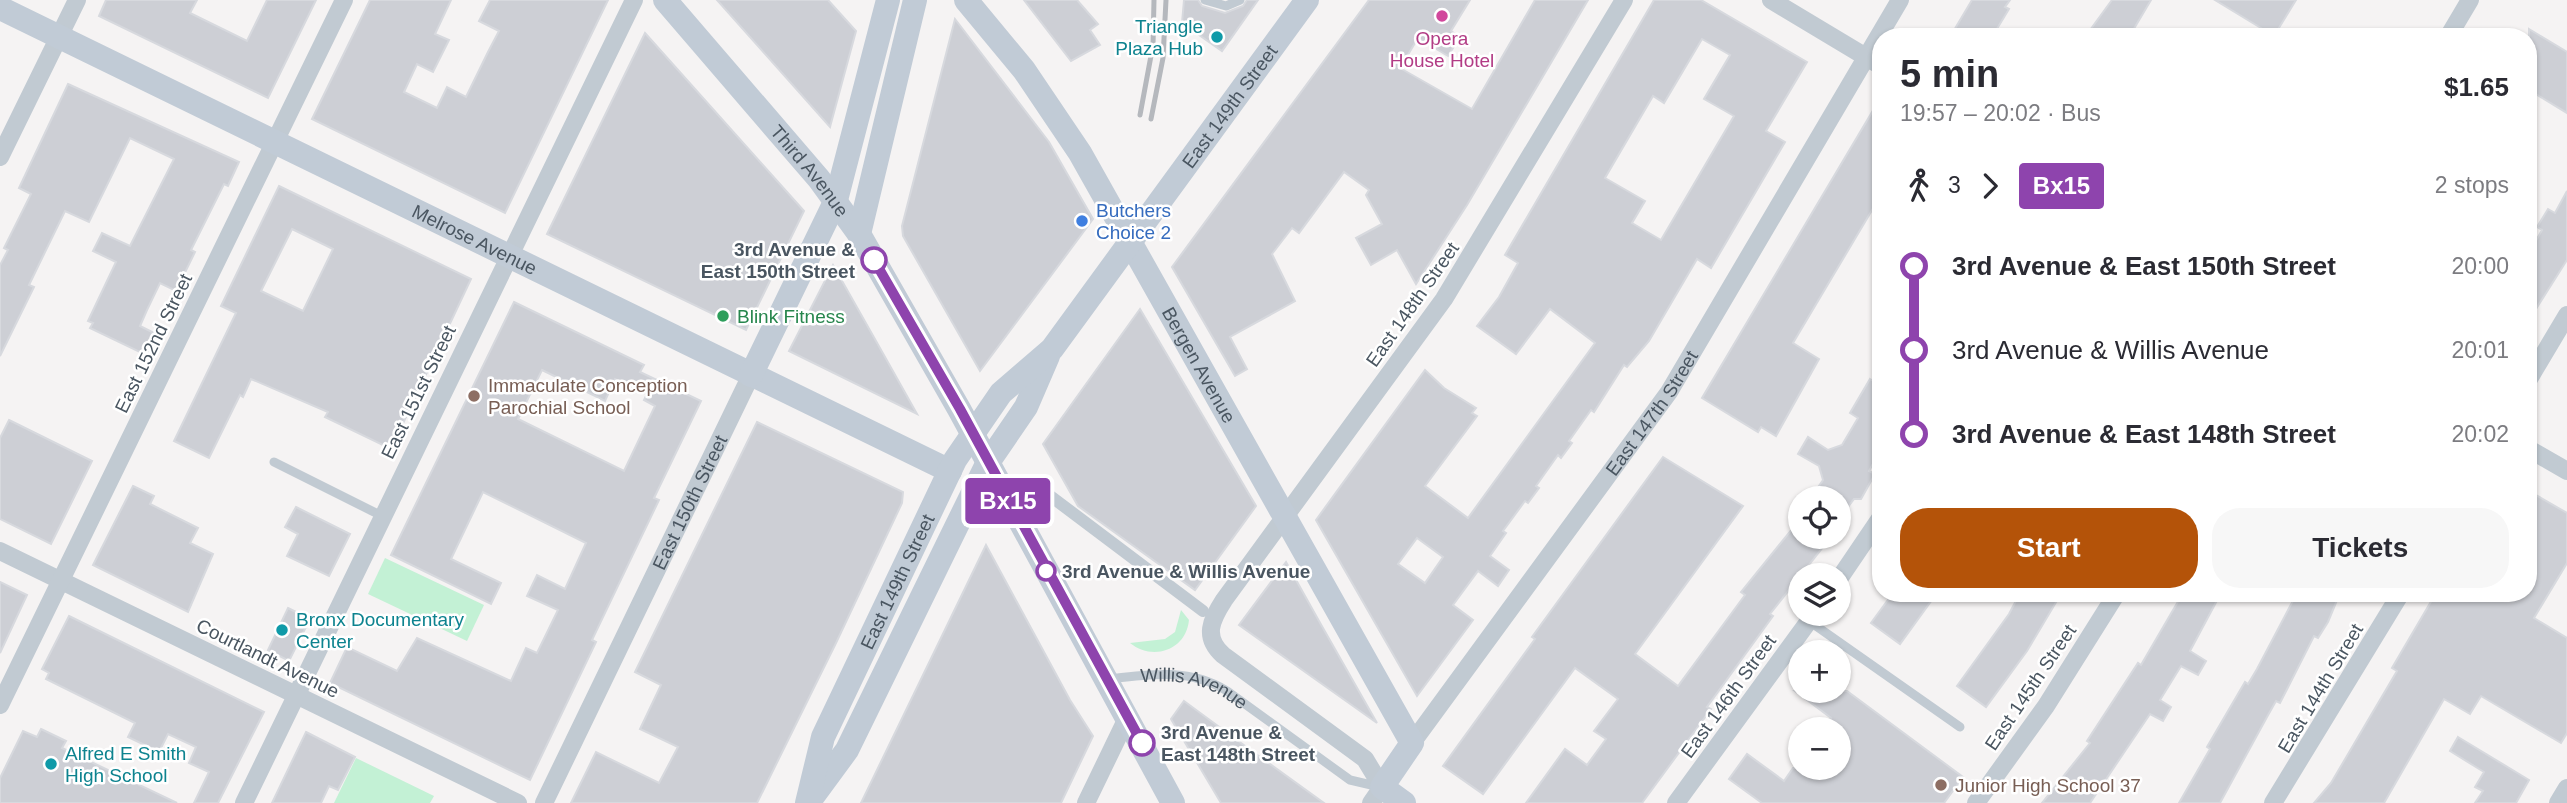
<!DOCTYPE html>
<meta charset="utf-8">
<style>
body{margin:0;font-family:Arial,sans-serif;background:#f7f7f7;color:#2b2b33;height:100vh;display:flex;flex-direction:column;font-size:26px;white-space:nowrap}
*{box-sizing:border-box;margin:0}
p{font-size:23px;color:#7c7c81}
.icon{flex:none;width:38px;height:38px;fill:none;stroke:currentColor;stroke-width:2;stroke-linecap:round;stroke-linejoin:round}
.map{position:relative;flex:1;overflow:hidden}
.panel{position:absolute;left:1872px;top:28px;width:665px;height:574px;display:flex;flex-direction:column;background:#fff;border-radius:28px;box-shadow:0 2px 5px #0004}
.panel>*{flex:none}
.badge{padding:0 14px;border-radius:5px;font-size:24px;line-height:46px}
.buttons{position:absolute;left:1788px;top:486px;display:grid;gap:14px}
.buttons a{display:grid;place-items:center;width:63px;height:63px;border-radius:50%;background:#fff;box-shadow:0 2px 5px #0004;font-size:35px}
.map>.badge{position:absolute;translate:-50% -50%;box-shadow:0 0 0 4px #fff}
.legs{display:flex;align-items:center;gap:10px;height:77px;padding:0 28px;font-size:23px}
.legs p{margin-inline-start:auto}
.head{display:flex;align-items:center;justify-content:space-between;height:119px;padding:0 28px}
h1{font-size:38px;font-weight:700;line-height:52px}
.primary-button{display:flex;gap:14px;margin-top:auto;padding:14px 28px}
.primary-button a{flex:1;height:80px;border-radius:28px;background:#b45309;color:#fff;font-size:28px;font-weight:700;line-height:80px;text-align:center}
.primary-button a+a{background:#f7f7f7;color:#2b2b33}
ul{padding:0 28px;list-style:none}
li{display:flex;align-items:center;gap:24px;height:84px;font-size:26px}
li i{display:grid;place-items:center;width:10px;height:100%;margin:0 9px;background:currentColor}
li i::after{content:'';width:18px;height:18px;margin:-9px;border:5px solid;border-radius:50%;background:#fff}
li p{margin-inline-start:auto}
li:first-child i{background:linear-gradient(#0000 50%,currentColor 0)}
li:last-child i{background:linear-gradient(currentColor 50%,#0000 0)}
.map>svg:first-child{display:block}
</style>
<div class="map">
<svg width="2567" height="803" viewBox="0 0 2567 803">
<rect width="100%" height="100%" fill="#f5f3f3"/>
<g fill="#c3f1d5">
<path d="M385,558L484,605L467,641L368,594Z"/>
<path d="M1181,610L1189,620C1186,651 1152,661 1130,643L1165,639L1175,632Z"/>
<path d="M356,758L434,796L430,803H334Z"/>
</g>
<g fill="#cdcfd5" stroke="#d7d9de" stroke-width="2" fill-rule="evenodd">
<path d="M106,0H197L190,13L247,41L267,0H316L268,98L99,16Z"/>
<path d="M370,0H451L435,34L449,40L433,72L417,64L404,92L437,108L447,87L466,97L488,52L499,31L479,21L490,0H608L505,213L312,119Z"/>
<path d="M717,0H828L856,31L830,127Z"/>
<path d="M1024,0H1077L1098,24L1090,30L1100,45L1071,61Z"/>
<path d="M1184,0H1198L1202,6L1225,13L1243,6L1247,0H1258L1222,51L1182,23Z"/>
<path d="M1369,0H1470L1451,31L1460,37L1448,56L1418,38L1400,68L1472,109L1535,0H1588L1467,205L1416,284L1397,250L1371,265L1356,238L1382,224L1366,195L1369,190L1344,172L1299,233L1292,228L1272,254L1295,301L1230,337L1247,369L1235,376L1172,267Z"/>
<path d="M1654,0H1701L1807,62L1766,131L1785,142L1711,268L1697,259L1649,341L1627,367L1624,365L1594,412L1591,410L1569,441L1572,443L1561,458L1558,455L1536,486L1539,488L1528,503L1525,501L1503,531L1506,533L1490,556L1509,570L1498,586L1478,571L1453,605L1473,620L1417,696L1316,520L1425,370L1444,388L1476,408L1472,413L1477,416L1425,486L1468,518L1595,343L1550,309L1516,354L1477,326L1499,297L1518,263L1505,255ZM1702,39L1730,55L1704,99L1734,116L1661,240L1632,223L1645,201L1605,178L1653,96L1664,103ZM1417,538L1443,557L1425,583L1398,564Z"/>
<path d="M1972,0H2010L2005,7L2009,9L1992,37H1950Z"/>
<path d="M2112,0H2151L2129,37H2085Z"/>
<path d="M2215,0H2296L2274,36Z"/>
<path d="M955,19L1049,142L1093,219L980,371L903,236L902,226Z"/>
<path d="M2529,29L2567,52V113L2529,90Z"/>
<path d="M645,33L804,211L746,330L547,234Z"/>
<path d="M68,84L239,162L228,186L224,184L191,250L195,252L176,291L160,283L147,310L140,326L156,334L146,355L90,328L93,323L88,321L116,262L93,251L102,233L130,246L174,159L130,138L89,222L65,211L29,285L34,287L0,356V265L8,250L4,248L31,194L19,188Z"/>
<path d="M1881,97V195L1793,343L1819,359L1776,436L1761,427L1758,432L1702,398Z"/>
<path d="M279,186L471,279L391,449L325,417L328,412L251,379L243,397L240,395L209,458L174,441L236,313L221,306ZM292,229L333,249L303,311L261,291Z"/>
<path d="M2567,191V260L2529,320V253L2542,230L2537,227L2548,209L2555,213Z"/>
<path d="M833,265L876,341L917,414L789,351Z"/>
<path d="M514,302L644,365L640,372L701,401L654,498L659,500L592,640L596,642L530,780L330,683L347,647L397,671L417,638L511,681L526,648L537,653L558,610L527,596L537,575L565,589L586,543L483,492L451,559L501,583L491,604L391,555ZM542,370L605,401L615,379L647,394L644,400L655,406L624,471L518,419Z"/>
<path d="M1140,309L1256,506L1195,590L1078,506L1043,444Z"/>
<path d="M1870,379L1881,386V449L1869,471L1875,474L1861,499H1854L1839,519V499H1810L1823,480L1819,466L1798,454L1808,437L1828,450L1842,445L1858,418L1850,413Z"/>
<path d="M9,420L92,461L51,544L0,519V438Z"/>
<path d="M757,422L903,492L902,503L836,643L757,803H571L596,752L659,783L678,747L640,729L661,685L635,672Z"/>
<path d="M1663,457L1743,506L1635,654L1678,686L1745,595L1741,592L1801,518V537H1831L1770,614L1773,616L1707,707L1711,709L1642,803H1526L1565,749L1587,765L1606,739L1594,731L1618,699L1575,668L1483,794L1443,766L1535,639L1532,637Z"/>
<path d="M133,486L154,496L150,504L198,528L190,543L213,554L188,612L93,565Z"/>
<path d="M2529,491L2567,513V563L2534,618L2567,638V733L2561,743L2481,696L2470,714L2444,699L2384,803H2314L2331,783L2397,671L2392,668L2436,593H2529Z"/>
<path d="M296,507L350,534L329,576L287,556L298,534L285,527Z"/>
<path d="M986,545L1070,700L1093,736L1061,803H861Z"/>
<path d="M1286,562L1319,621L1377,723L1239,625Z"/>
<path d="M0,582L27,595L0,653Z"/>
<path d="M1893,593H1937L1900,644L1871,623Z"/>
<path d="M2020,593H2047L2058,599L2027,651L1986,707L1957,686L2009,614Z"/>
<path d="M2183,593H2221L2190,651L2206,661L2198,675L2181,666L2160,700L2171,707L2163,721L2150,714L2090,803H2042L2090,743L2087,741L2138,663L2141,665Z"/>
<path d="M2297,593H2340L2328,622L2318,638L2314,636L2280,703L2276,701L2267,717L2220,803H2179L2210,749L2207,747L2245,682L2248,684L2257,669Z"/>
<path d="M288,608L310,619L289,661L268,650Z"/>
<path d="M69,616L264,712L218,803H194L209,772L189,763L196,747L168,734L159,752L128,737L135,723L46,679L49,673L42,669Z"/>
<path d="M1795,691H1847L1963,777L1944,803H1762L1729,779L1747,754L1784,781L1793,768H1839V730H1822L1831,718Z"/>
<path d="M1184,701L1256,754L1324,803H1221L1171,719Z"/>
<path d="M41,729L66,741L62,748L177,803H0V778L23,731L37,737Z"/>
<path d="M306,732L355,757L338,790L329,786L321,803H272Z"/>
<path d="M2458,737L2529,780L2516,803H2475L2483,791L2475,787L2484,772L2450,751Z"/>
</g>
<g fill="none" stroke-linecap="round" stroke-linejoin="round">
<g stroke="#c1cad2" stroke-width="9">
<path d="M1205,0L1226,6L1240,0"/>
<path d="M274,462L382,516"/>
<path d="M1809,621L1960,727"/>
<path id="s1" d="M1109,679C1150,674 1190,668 1227,691L1350,780L1380,787"/>
</g>
<path stroke="#c1cad2" stroke-width="12" d="M1037,486L1203,611"/>
<g stroke="#c1cad2" stroke-width="18">
<path d="M1771,0L1881,66"/>
<path d="M2448,37L2470,0"/>
<path d="M0,157L77,0"/>
<path d="M2529,379L2567,315"/>
<path d="M2529,449L2567,471"/>
<path d="M0,551L518,803"/>
<path d="M1839,579L1881,517"/>
<path d="M0,705L344,0"/>
<path id="s2" d="M1412,743L1669,392L1900,0"/>
<path d="M244,803L634,0"/>
<path id="s3" d="M544,803L751,375"/>
<path d="M1086,803L1128,716"/>
<path d="M1371,803L1382,787L1365,759L1223,655C1203,637 1211,620 1224,600L1444,299L1624,0"/>
<path d="M1676,803L1814,614"/>
<path d="M1976,803L2046,706L2117,593"/>
<path d="M2273,803L2401,593"/>
<path d="M2558,803L2567,788"/>
</g>
<g stroke="#c1cbd6" stroke-width="24">
<path id="s4" d="M665,0L819,179L859,234L959,409L1173,803"/>
<path id="s5" d="M966,0L1024,70L1080,153L1412,743L1382,787L1404,803"/>
<path id="s6" d="M0,8L950,471"/>
<path d="M859,234L915,0"/>
<path d="M751,375L836,200L888,0"/>
<path d="M814,795L847,750L987,464L1026,407L1048,356"/>
<path id="s7" d="M807,803L823,737L955,460L1001,393L1052,349L1307,0"/>
</g>
<g stroke="#b5b8bd" stroke-width="5">
<path d="M1140,115L1153,45L1154,0"/>
<path d="M1151,119L1163,58L1166,0"/>
</g>
</g>
<g fill="none" stroke-linecap="round" stroke-linejoin="round">
<g stroke="#fff" stroke-width="16">
<path id="line-1" d="M874,260L960,409L1142,743"/>
</g>
<use href="#line-1" stroke="#8e44ad" stroke-width="10"/>
</g>
<circle fill="#d1479c" stroke="#fff" stroke-width="2.5" cx="1442" cy="16" r="7"/>
<g fill="#0f9aa8" stroke="#fff" stroke-width="2.5">
<circle cx="1217" cy="37" r="7"/>
<circle cx="282" cy="630" r="7"/>
<circle cx="51" cy="764" r="7"/>
</g>
<circle fill="#3f7fe0" stroke="#fff" stroke-width="2.5" cx="1082" cy="221" r="7"/>
<g fill="#fff" stroke="#8e44ad" stroke-width="3.5">
<circle cx="874" cy="260" r="12"/>
<circle cx="1046" cy="571" r="9"/>
<circle cx="1142" cy="743" r="12"/>
</g>
<circle fill="#2e9e5b" stroke="#fff" stroke-width="2.5" cx="723" cy="316" r="7"/>
<g fill="#8d6e63" stroke="#fff" stroke-width="2.5">
<circle cx="474" cy="396" r="7"/>
<circle cx="1941" cy="785" r="7"/>
</g>
<g text-anchor="middle" stroke-width="5" stroke-linejoin="round" paint-order="stroke">
<g font-size="19" fill="#0d838f" stroke="#fff" text-anchor="start">
<text x="1203" y="33" text-anchor="end">Triangle<tspan x="1203" dy="22">Plaza Hub</tspan></text>
<text x="296" y="626">Bronx Documentary<tspan x="296" dy="22">Center</tspan></text>
<text x="65" y="760">Alfred E Smith<tspan x="65" dy="22">High School</tspan></text>
</g>
<g font-size="19" fill="#b23c85" stroke="#fff">
<text x="1442" y="45">Opera<tspan x="1442" dy="22">House Hotel</tspan></text>
</g>
<g font-size="19" fill="#4a5661" stroke="#fff">
<text dy="7" stroke="none"><textPath href="#s7" startOffset="824">East 149th Street</textPath></text>
<text dy="7" stroke="none"><textPath href="#s4" startOffset="224">Third Avenue</textPath></text>
<text dy="7" stroke="none"><textPath href="#s6" startOffset="528">Melrose Avenue</textPath></text>
<text transform="translate(1412 304) rotate(-55)" y="7">East 148th Street</text>
<text transform="translate(153 343) rotate(-64)" y="7">East 152nd Street</text>
<text dy="7" stroke="none"><textPath href="#s5" startOffset="434">Bergen Avenue</textPath></text>
<text transform="translate(418 392) rotate(-64)" y="7">East 151st Street</text>
<text dy="7" stroke="none"><textPath href="#s2" startOffset="408">East 147th Street</textPath></text>
<text dy="7" stroke="none"><textPath href="#s3" startOffset="334">East 150th Street</textPath></text>
<text dy="7" stroke="none"><textPath href="#s7" startOffset="240">East 149th Street</textPath></text>
<text transform="translate(268 658) rotate(26)" y="7">Courtlandt Avenue</text>
<text transform="translate(2030 687) rotate(-56)" y="7">East 145th Street</text>
<text transform="translate(2320 688) rotate(-59)" y="7">East 144th Street</text>
<text dy="7" stroke="none"><textPath href="#s1" startOffset="88">Willis Avenue</textPath></text>
<text transform="translate(1728 696) rotate(-54)" y="7">East 146th Street</text>
</g>
<g font-size="19" fill="#366cbe" stroke="#fff" text-anchor="start">
<text x="1096" y="217">Butchers<tspan x="1096" dy="22">Choice 2</tspan></text>
</g>
<g font-size="19" font-weight="bold" fill="#4a5661" stroke="#fff" text-anchor="start">
<text x="855" y="256" text-anchor="end">3rd Avenue &amp;<tspan x="855" dy="22">East 150th Street</tspan></text>
<text x="1062" y="578">3rd Avenue &amp; Willis Avenue</text>
<text x="1161" y="739">3rd Avenue &amp;<tspan x="1161" dy="22">East 148th Street</tspan></text>
</g>
<g font-size="19" fill="#27864d" stroke="#fff" text-anchor="start">
<text x="737" y="323">Blink Fitness</text>
</g>
<g font-size="19" fill="#785e54" stroke="#fff" text-anchor="start">
<text x="488" y="392">Immaculate Conception<tspan x="488" dy="22">Parochial School</tspan></text>
<text x="1955" y="792">Junior High School 37</text>
</g>
</g>
</svg>
<div class="buttons">
<a><svg class="icon" aria-label="locate" viewBox="0 0 24 24"><circle cx="12" cy="12" r="6"/><path d="M12 2v4M12 18v4M2 12h4M18 12h4"/></svg></a>
<a><svg class="icon" aria-label="layers" viewBox="0 0 24 24"><path d="M12 4l9 5-9 5-9-5zM3 14l9 5 9-5"/></svg></a>
<a>+</a>
<a>−</a>
</div>
<b class="badge" style="left:1008px;top:501px;background:#8e44ad;color:#fff">Bx15</b>
<section class="panel">
<div class="head"><div><h1>5 min</h1><p>19:57 – 20:02 · Bus</p></div><b>$1.65</b></div>
<div class="legs"><svg class="icon" aria-label="walk" viewBox="0 0 24 24"><circle cx="13" cy="4" r="2"/><path d="M13 8l-2 6 4 7M11 14l-3 7M7 12l3-4h3l4 4"/></svg>3<svg class="icon" aria-label="forward" viewBox="0 0 24 24"><path d="M9 5l7 7-7 7"/></svg><b class="badge" style="background:#8e44ad;color:#fff">Bx15</b><p>2 stops</p></div>
<ul>
<li><i style="color:#8e44ad"></i><b>3rd Avenue &amp; East 150th Street</b><p>20:00</p></li>
<li><i style="color:#8e44ad"></i><span>3rd Avenue &amp; Willis Avenue</span><p>20:01</p></li>
<li><i style="color:#8e44ad"></i><b>3rd Avenue &amp; East 148th Street</b><p>20:02</p></li>
</ul>
<div class="primary-button"><a>Start</a><a>Tickets</a></div>
</section>
</div>
